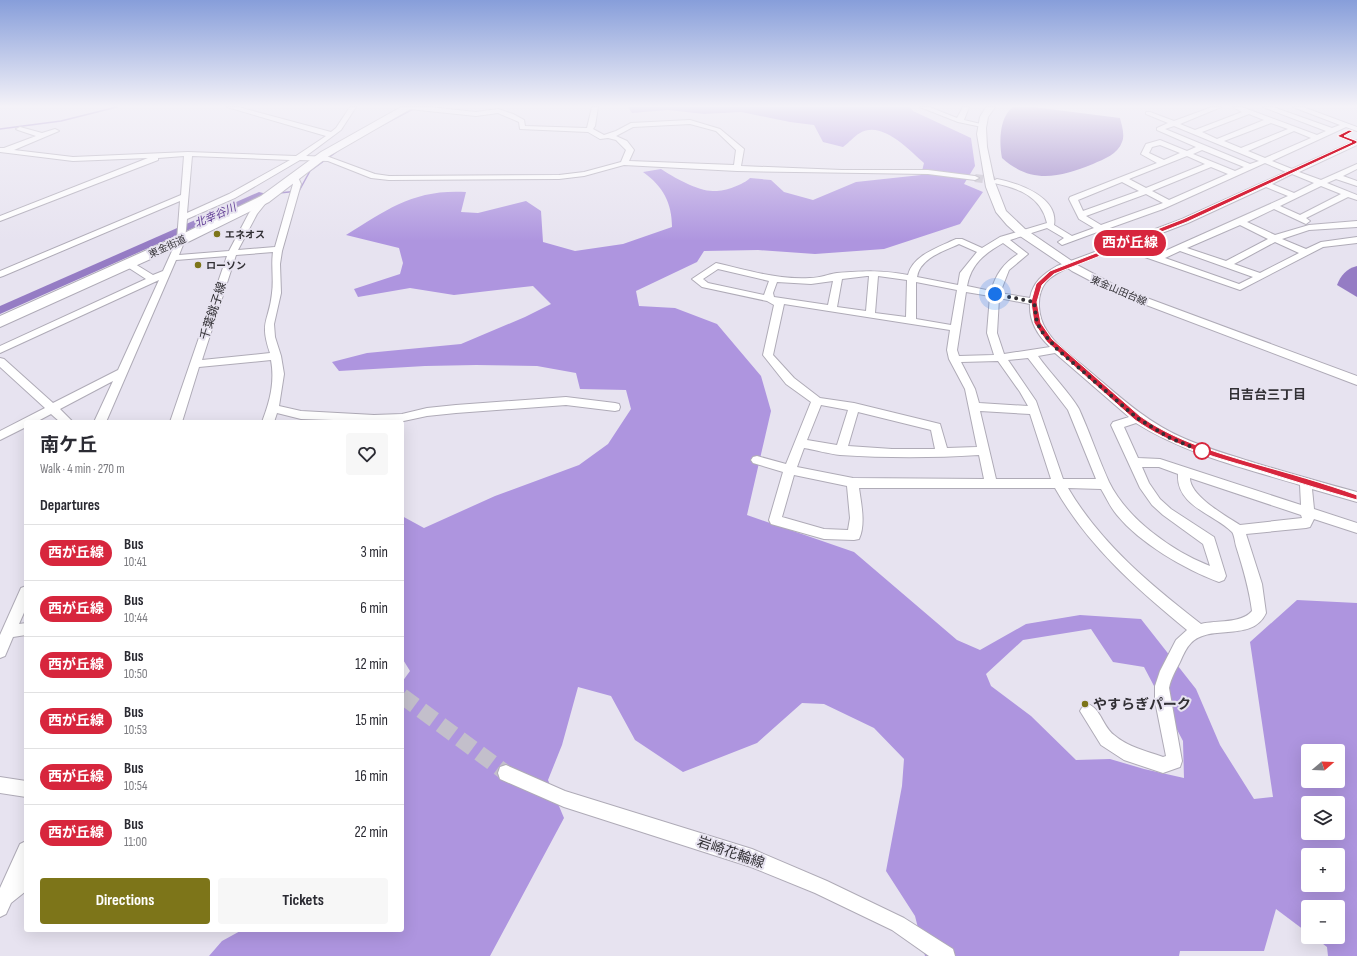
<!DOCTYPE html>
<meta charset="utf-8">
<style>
body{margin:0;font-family:"Sofia Sans Condensed","Noto Sans JP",sans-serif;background:#f7f7f7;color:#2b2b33;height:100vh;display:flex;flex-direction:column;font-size:15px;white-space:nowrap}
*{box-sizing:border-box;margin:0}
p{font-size:13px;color:#7c7c81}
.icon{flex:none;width:22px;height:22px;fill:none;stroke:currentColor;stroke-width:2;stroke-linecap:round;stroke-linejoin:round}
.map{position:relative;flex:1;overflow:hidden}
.sheet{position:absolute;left:24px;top:420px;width:380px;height:512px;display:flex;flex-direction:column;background:#fff;border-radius:4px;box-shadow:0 4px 16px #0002}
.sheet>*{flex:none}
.badge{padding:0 8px;border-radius:13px;font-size:14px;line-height:26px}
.needle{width:26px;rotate:71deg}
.controls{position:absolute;left:1301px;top:744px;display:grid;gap:8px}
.controls a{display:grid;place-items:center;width:44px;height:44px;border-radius:4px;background:#fff;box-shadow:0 4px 16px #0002;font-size:20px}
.you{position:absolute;width:20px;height:20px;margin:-10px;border:3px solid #fff;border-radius:50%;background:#1a73e8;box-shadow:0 0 0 6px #1a73e833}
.map>.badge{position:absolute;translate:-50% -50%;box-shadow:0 0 0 2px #fff}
h2{padding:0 16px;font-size:15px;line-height:36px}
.round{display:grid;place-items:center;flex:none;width:42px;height:42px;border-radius:4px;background:#f7f7f7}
.summary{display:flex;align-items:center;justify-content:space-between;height:68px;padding:0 16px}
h1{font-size:19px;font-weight:700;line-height:30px}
.primary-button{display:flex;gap:8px;margin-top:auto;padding:8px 16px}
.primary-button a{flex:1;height:46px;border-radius:4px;background:#7d7519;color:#fff;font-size:16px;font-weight:700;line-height:46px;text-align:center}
.primary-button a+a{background:#f7f7f7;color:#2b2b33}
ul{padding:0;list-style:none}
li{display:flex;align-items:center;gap:12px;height:56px;padding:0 16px;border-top:1px solid #e1e1e2}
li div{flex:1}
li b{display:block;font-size:15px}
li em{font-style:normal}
li .badge{min-width:44px;font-weight:700;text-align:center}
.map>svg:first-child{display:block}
</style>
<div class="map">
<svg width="1357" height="956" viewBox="0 0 1357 956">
<rect width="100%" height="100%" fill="#e7e3f0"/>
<path fill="#ae95df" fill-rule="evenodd" d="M628,107H910L913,111L971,138L975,166L964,184L983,192L960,224L884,249L815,254L758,250L704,251L697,262L636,291L639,306L675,308L717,324L761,376L771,411L747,515L854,552L957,640L980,650L1026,624L1080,615L1141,619L1196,689L1220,745L1254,799L1273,797L1250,642L1297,600L1357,603V956H1328L1327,947L1314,937H1338V907H1308V933L1276,909L1264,951H1180L1179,956H925L915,916L886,871L902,786L904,759L874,728L824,704L802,703L757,743L683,772L635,740L611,696L578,687L562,745L548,780L564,818L490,956H209L222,941L242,930H402V682L410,671L402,658V516L424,528L495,496L579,465L608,444L631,409L626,390L580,389L576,373L537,366L476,365L425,366L339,371L332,362L367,353L461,344L525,317L551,304L533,286L454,295L410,288L358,297L354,289L400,274L403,263L399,248L346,235C388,209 414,189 466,192L461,212L478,213L526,201L541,211L543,242L575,251L623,244L672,227C672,203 663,186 643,172L661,169C673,177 698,191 713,191C723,192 743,185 750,178L771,180L784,192L813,200L856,182L921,175L924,163C909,150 882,120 860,133C854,136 849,143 843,147L823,142L814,125L790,122L741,112L704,114L668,110L632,113ZM1091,629L1113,662L1144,667L1183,741L1184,778L1144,769L1110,759L1076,760L1031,716L991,686L986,674L1023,640ZM1308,751H1338V781H1308ZM1308,803H1338V833H1308ZM1308,855H1338V885H1308Z"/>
<g fill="#957cc4">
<path d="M1013,107H1033L1120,118C1122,126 1125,135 1122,142C1118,154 1104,159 1093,164C1060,177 1032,185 1002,158C999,143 999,117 1013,107Z"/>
<path d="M1357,266V297L1337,285C1341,275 1346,269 1357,266Z"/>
</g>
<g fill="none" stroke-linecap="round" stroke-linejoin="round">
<g stroke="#957cc4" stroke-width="1.5">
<path d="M0,129L61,121L117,107"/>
<path d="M371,131L415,108"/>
<path d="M279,193L299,191L310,171L339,150"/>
<path d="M259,195L266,194"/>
</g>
<path fill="#957cc4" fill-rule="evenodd" d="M259,192L263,193L264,195L263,197L0,314V306Z"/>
<path stroke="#c3bfcb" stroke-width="8" stroke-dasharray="8 4" stroke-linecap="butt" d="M975,178L997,181"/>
<path stroke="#c3bfcb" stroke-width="16" stroke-dasharray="16 8" stroke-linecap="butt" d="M402,696L506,773"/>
<g stroke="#afabb7" stroke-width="2">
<g id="minor">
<path d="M227,107H238L331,132L336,128L350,107H356L341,130L306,156L329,157L375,174L389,176L559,175L584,172L621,162L626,150L616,140L608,138L600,139L588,132L520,129L519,122L498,113L476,116L409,109L406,107H429L476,112L498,109L513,114L524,120L525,126L587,128L592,107H598L595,126L593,129L604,135L616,131L631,123L690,120L720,129L744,149L741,166L842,170H928L975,176L979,178L975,180L928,174L737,171L624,165L584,176L559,179L389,180L371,178L328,161L300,160L235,198L187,219L185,240L179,255L229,251L249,213L262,197H265L269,199L257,214L238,250L275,247L293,184L290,177L294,175H297L301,184L282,251L280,264L281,293L274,324L275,337L281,356L284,374L279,406L301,411L374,415L402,414L427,408L456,405L566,397L615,403L619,404L620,407L619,410L615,411L566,405L456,413L427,416L399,422L301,419L277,413L274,422H262C270,401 275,382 271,360L199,367L182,422H170L227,256L176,260L106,422H94L113,381L60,409L73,422H60L51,414L36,422H26V427L0,440V431L45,408L0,367V358L4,359L53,403L118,370L159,280L0,353V346L146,279L129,268V264H135L153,275L163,271L177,240L180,201L3,276L0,277V271L181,195L184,156L158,158V160L0,221V216L148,158L73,161L0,152V148H4L36,136L18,130L16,129L20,127L42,133L55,129L59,131L14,150L73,157L188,152L296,156L326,136ZM690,124L716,131L736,150L734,165L629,161L634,150L627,141L616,136L633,127ZM192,156L290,160L229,194L187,213ZM273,252C271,266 274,279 272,293C269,322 259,321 270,353L202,360L236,255Z"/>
<path d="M920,107H929L957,118L963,107H969L964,120L985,125L982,127L958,122Z"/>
<path d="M1212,107H1221L1180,124L1195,130L1242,112L1233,107H1242L1317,135L1326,131L1263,107H1273L1332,128L1340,125L1293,107H1303L1357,127V131L1346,127L1272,161L1292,169L1357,140V145L1299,172L1321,180L1357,164V169L1343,176L1357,181V186L1336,179L1327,183L1357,195V200L1348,197L1306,218L1310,221L1306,224L1274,209L1247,222L1275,235L1309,225L1357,221V227L1309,230L1282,239L1306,249L1321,242L1357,237V243L1323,247L1240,290L1139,255L1125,247C1105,254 1059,267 1046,282C1035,296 1038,318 1047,331C1057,347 1074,358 1088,370C1118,395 1145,421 1181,437C1205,448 1230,455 1255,463C1289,473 1323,483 1357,492V502L1312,489L1314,509L1357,523V533L1314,519L1310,527L1306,528L1246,534L1262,584L1266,613C1252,643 1211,623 1191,643C1186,648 1183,655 1180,662C1176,670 1171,678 1169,688L1182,761L1180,767L1163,773L1124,760L1101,745L1080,711L1083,706L1088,704C1101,709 1103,727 1114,735C1128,747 1146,751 1163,757L1166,756L1155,701V686L1160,671L1176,640L1187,630C1136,588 1088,546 1055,488H859C861,503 866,524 859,539L854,540L824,539L771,524L769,520L783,472L753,463L751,460L753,457L757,456L786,464L811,402L786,384L763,355L774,305L767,301L702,287L692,279L716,263C747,270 778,280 810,278C820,278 829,274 837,273C865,271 880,270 908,275C913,255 939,247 956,239H962L982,248L1000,237L1047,223C1041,196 1018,188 994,183L993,181L997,179C1018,183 1059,197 1054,225L1072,236L1094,228L1079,219L1069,199L1070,197L1157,163L1141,154L1146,144L1160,140L1187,151L1196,147L1157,130V128L1168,123L1146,114V112H1150L1174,121ZM1249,114L1264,120L1217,139L1202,132ZM1271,123L1288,129L1241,148L1224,141ZM1174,126L1259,161L1250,164L1165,129ZM1294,131L1311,138L1265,158L1248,151ZM1160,145L1180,153L1164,160L1149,153L1152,147ZM1202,150L1244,167L1235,171L1193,154ZM1187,156L1205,164L1146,188L1129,179ZM1265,163L1286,172L1182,219L1126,240L1107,229L1163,209ZM1211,167L1228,174L1169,200L1152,191ZM1292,174L1314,183L1294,193L1272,184ZM1122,182L1139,191L1083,211L1078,200ZM1321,186L1341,194L1300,215L1280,206ZM1266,187L1288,196L1156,255L1133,244L1188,223ZM1146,194L1163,203L1101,225L1086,216ZM1240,225L1268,239L1226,261L1187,248ZM1047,228L1064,238L1058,242L1062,245L1100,231L1119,243L1057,266C1043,274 1033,282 1030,298L1000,293L1009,270L1028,254L1010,240ZM1275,242L1299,253L1260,273L1234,264ZM1003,243L1018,254C1003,264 996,274 991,291L967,286C971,264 984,254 1003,243ZM959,244L977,252L960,273L958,285L917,277C920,258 944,251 959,244ZM1180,251L1253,277L1239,284L1165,258ZM718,269L769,281L764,295L708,283L703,279ZM867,276H869L866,311L837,307L842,279ZM878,276L907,280L906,317L875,313ZM833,281L828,305L774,297L773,293L777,282L811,284ZM916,282L957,290L951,325L916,319ZM966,292L990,296L987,333L994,355L959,356L957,350ZM999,298L1030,304C1029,321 1038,336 1050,347L1004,354L997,333ZM784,304L950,330L947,350L949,359L965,389L977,447L947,448L940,424L854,403L820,398L794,378L773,355ZM1055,353L1129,417L1113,422L1111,425L1140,488L1152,505L1163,515L1203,544L1210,566C1172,551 1127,519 1109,482C1098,458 1090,433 1079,409C1070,393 1049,372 1038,356ZM1028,358L1068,410L1096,479H1063L1036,401L1008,360ZM998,361L1020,392L1028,406L979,403L975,389L961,362ZM821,405L848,410L837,445L807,440ZM980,411L1030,414L1051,479H996ZM858,412L931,430L935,449H892L848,446ZM1136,423C1185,454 1244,468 1300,485L1301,505L1160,459L1138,458L1124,427ZM804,448C816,450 829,454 840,455C886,458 933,458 979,455L984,479L853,478L797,467ZM1142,467H1159L1178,474C1176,506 1214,514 1232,532C1234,534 1235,542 1236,546C1243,568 1249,588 1252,611C1241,624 1216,620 1201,624C1151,585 1101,544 1068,488L1101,489C1106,497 1110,507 1117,515C1140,543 1184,569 1219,582L1224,580L1226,576L1214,537L1171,509L1160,499L1149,483ZM794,475L847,486L850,518L848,530L824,529L782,517ZM1190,478L1301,515L1302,518L1240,525C1226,516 1190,496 1190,478Z"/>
<path d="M26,586V608L19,624L26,623V635L13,637L5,656L0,658V635L21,588Z"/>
<path d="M506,765L565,791L752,849L827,881L904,918L953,949L955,956H929L892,930L815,893L751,867L564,807L500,779L498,773L500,767Z"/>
<path d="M0,777L26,781V797L0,793Z"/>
<path d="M26,841V891L11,903L6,914L0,917V888L20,844Z"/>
</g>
</g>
<g stroke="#afabb7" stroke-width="2">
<path id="major" d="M986,107H995L988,117L986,128L987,147L994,180L1006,211L1025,229L1079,266L1120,288L1357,376V385L1112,292L1072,271L1017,234L1007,225L996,212L986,187L977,134L980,117Z"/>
</g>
<g stroke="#afabb7" stroke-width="2">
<path id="highway" d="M401,107H414L329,156L269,202L186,243L0,327V316L176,237L261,196L321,152Z"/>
</g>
<use href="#minor" fill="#fff" fill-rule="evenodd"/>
<use href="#major" fill="#fff" fill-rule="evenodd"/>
<use href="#highway" fill="#fff" fill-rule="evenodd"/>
</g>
<linearGradient id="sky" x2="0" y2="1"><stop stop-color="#879eda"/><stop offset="0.44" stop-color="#f4f2f8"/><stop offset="1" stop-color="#f4f2f8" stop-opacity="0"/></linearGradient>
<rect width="1357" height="241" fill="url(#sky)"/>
<path fill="#d7263d" stroke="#fff" d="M1349,130L1353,131L1344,136L1357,141V143L1187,222L1054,274L1042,285L1037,302L1041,323L1052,339L1140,416C1174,440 1212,451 1252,463C1288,473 1324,483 1357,495V500C1322,490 1287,479 1252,468C1210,456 1171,445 1135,420L1047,342L1034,323L1031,302L1036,284L1050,271L1183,219L1352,142L1337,136Z"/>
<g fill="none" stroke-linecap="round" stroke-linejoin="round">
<path stroke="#323035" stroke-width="4" stroke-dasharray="0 7.2" d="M995,294L1034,302L1037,323L1043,333L1057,349L1137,418L1170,438L1202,451"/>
</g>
<g fill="#7d7519" stroke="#e7e3f0" stroke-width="1.5">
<circle cx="217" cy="234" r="4"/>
<circle cx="198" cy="265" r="4"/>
<circle cx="1085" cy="704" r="4"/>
</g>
<circle fill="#fff" stroke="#d7263d" stroke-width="2" cx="1202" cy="451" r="8"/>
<g text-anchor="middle" stroke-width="4" stroke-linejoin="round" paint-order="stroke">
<g font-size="10" font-weight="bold" fill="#323035" stroke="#e7e3f0" text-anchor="start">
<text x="225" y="238">エネオス</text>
<text x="206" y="269">ローソン</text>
</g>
<g font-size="10" fill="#323035" stroke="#e7e3f0">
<text transform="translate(167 246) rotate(-25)" y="4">東金街道</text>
<text transform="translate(1119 290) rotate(23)" y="4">東金山田台線</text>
</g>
<g font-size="11" font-style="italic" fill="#613e95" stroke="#e7e3f0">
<text transform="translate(215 215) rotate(-24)" y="4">北幸谷川</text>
</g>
<g font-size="12" fill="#323035" stroke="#e7e3f0">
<text transform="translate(213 311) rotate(-72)" y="4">千葉銚子線</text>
</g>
<g font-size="13" font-weight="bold" fill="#323035" stroke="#e7e3f0">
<text x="1267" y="399">日吉台三丁目</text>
</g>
<g font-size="14" font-weight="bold" fill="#323035" stroke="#e7e3f0" text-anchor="start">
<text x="1093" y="709">やすらぎパーク</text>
</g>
<g font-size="14" fill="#323035" stroke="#e7e3f0">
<text transform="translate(731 852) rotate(19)" y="5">岩崎花輪線</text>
</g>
</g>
</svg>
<div class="controls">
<a><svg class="needle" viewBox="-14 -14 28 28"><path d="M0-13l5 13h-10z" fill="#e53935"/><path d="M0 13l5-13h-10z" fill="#7c7c81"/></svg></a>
<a><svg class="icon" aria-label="layers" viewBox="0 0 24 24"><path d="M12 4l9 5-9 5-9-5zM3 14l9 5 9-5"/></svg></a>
<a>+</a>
<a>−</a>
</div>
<div class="you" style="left:995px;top:294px"></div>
<b class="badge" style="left:1130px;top:243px;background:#d7263d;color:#fff">西が丘線</b>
<section class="sheet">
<div class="summary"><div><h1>南ケ丘</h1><p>Walk · 4 min · 270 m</p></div><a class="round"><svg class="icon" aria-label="heart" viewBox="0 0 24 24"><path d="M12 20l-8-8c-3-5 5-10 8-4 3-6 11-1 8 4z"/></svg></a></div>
<h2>Departures</h2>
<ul>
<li><span class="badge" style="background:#d7263d;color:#fff">西が丘線</span><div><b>Bus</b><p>10:41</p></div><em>3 min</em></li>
<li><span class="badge" style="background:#d7263d;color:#fff">西が丘線</span><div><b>Bus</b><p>10:44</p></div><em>6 min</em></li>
<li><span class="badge" style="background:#d7263d;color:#fff">西が丘線</span><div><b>Bus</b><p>10:50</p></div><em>12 min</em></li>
<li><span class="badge" style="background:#d7263d;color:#fff">西が丘線</span><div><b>Bus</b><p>10:53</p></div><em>15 min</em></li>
<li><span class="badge" style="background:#d7263d;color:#fff">西が丘線</span><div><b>Bus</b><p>10:54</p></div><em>16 min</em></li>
<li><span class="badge" style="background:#d7263d;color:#fff">西が丘線</span><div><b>Bus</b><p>11:00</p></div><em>22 min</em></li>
</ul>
<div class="primary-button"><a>Directions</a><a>Tickets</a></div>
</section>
</div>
